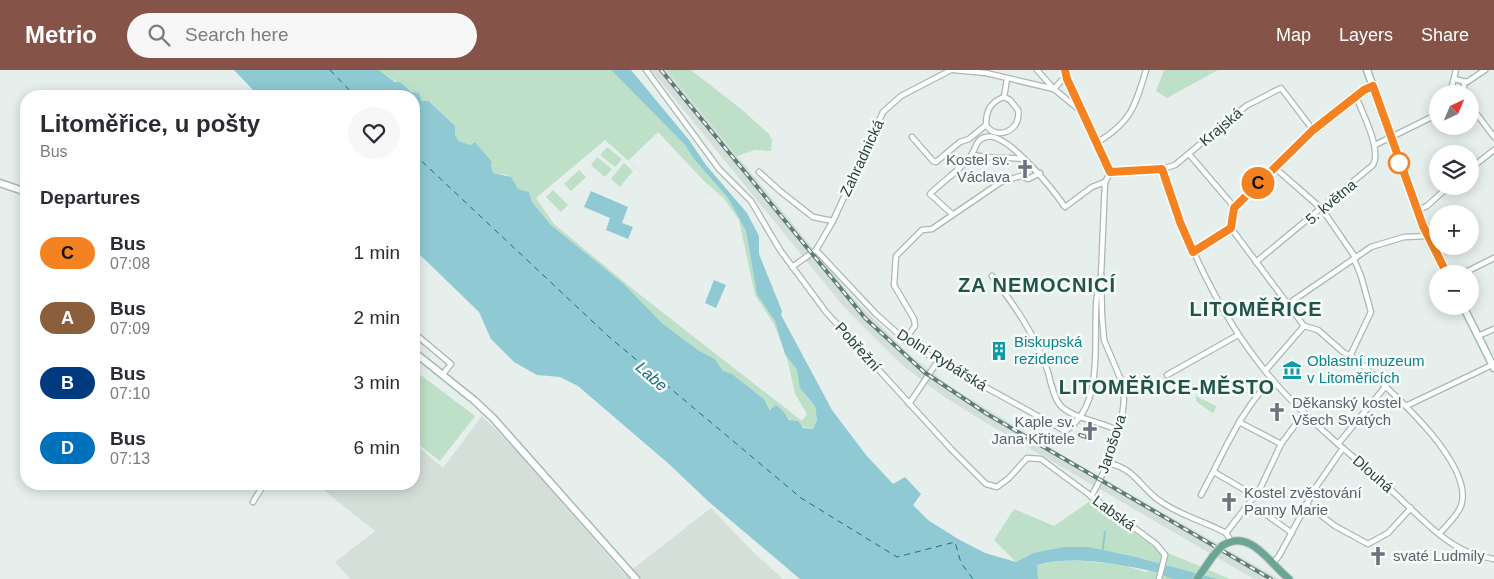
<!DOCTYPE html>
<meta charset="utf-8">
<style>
body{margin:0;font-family:Arial,sans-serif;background:#f7f7f7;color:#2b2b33;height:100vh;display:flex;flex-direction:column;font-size:19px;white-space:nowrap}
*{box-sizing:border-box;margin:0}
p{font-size:16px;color:#7c7c81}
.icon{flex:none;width:28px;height:28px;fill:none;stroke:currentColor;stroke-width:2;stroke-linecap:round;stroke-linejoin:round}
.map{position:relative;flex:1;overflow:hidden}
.details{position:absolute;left:20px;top:20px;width:400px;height:400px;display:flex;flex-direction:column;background:#fff;border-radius:20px;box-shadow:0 2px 12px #0003}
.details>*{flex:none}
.badge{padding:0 10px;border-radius:16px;font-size:18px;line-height:32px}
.needle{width:32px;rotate:44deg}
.fabs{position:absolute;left:1429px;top:15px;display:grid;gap:10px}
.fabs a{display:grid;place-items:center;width:50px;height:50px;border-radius:50%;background:#fff;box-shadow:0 2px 12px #0003;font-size:25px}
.map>.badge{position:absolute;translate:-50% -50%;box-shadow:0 0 0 2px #fff}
h2{padding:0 20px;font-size:19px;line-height:45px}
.round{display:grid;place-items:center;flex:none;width:52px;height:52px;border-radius:26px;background:#f7f7f7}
.summary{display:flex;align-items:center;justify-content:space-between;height:85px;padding:0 20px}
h1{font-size:24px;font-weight:600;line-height:38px}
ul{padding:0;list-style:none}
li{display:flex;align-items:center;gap:15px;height:65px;padding:0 20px}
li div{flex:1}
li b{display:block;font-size:19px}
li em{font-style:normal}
li .badge{min-width:55px;font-weight:700;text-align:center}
header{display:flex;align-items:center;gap:30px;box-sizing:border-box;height:70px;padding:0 25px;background:#855347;color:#fff}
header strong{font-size:24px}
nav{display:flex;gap:28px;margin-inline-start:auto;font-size:18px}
.search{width:350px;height:45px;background:#f7f7f7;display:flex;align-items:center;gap:12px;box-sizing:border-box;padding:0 18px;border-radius:28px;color:#7c7c81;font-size:19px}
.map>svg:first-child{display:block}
</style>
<header>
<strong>Metrio</strong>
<div class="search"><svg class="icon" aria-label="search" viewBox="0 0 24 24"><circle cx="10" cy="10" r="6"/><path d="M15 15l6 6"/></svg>Search here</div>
<nav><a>Map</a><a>Layers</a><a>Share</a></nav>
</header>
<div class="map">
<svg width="1494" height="509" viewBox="0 0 1494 509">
<rect width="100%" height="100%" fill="#e6efeb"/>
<g fill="#d4dfda">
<path d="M651,0H667L854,229L910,285L950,316L1045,375L1279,509H1254L983,351L943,326L902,295L844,237Z"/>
<path d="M482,346L515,379L625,505L711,438L753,482L783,509H350L335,492L375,461L316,414H414V373L443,398Z"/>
</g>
<g fill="#bfe0c8" fill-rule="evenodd">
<path d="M379,0H611L685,75L694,89L728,128L746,161L756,216L775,251L785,284L797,300L804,323L815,336L817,350L813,359C799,357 790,351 781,341L771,340L764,329L732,304L723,301L715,289L698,280L663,254L624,214L551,155L532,132L529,122L518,119L507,105L493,103L491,97L492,92L475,72L470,75L459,71L455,65V56L430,31H422C409,18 394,11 379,0ZM658,62L704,111L721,126L651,111L628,91ZM605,70L651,111L722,126L739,150L755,225L774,254L788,292L795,324L807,344L802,351L639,224L554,154L536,128Z"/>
<path d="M667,0H691L741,39L769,64L772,70L771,81L755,80L737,86Z"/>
<path d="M1164,0H1218L1167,28L1156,21Z"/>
<path d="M607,77L622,89L615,97L600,85Z"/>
<path d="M597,87L612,99L605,107L591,95Z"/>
<path d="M624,93L633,101L620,117L611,109Z"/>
<path d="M579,100L586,107L571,121L564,114Z"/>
<path d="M553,120L568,135L561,142L546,127Z"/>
<path d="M414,300L475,346L440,391L414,371Z"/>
<path d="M1196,326L1216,336L1214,342L1212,343L1196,331Z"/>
<path d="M1090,431L1154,477L1230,509H1218L1132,486L1089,477H1063L1033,483L1016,492L994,470L1014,439L1054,456Z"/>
<path d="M1060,491H1085L1124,495L1145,502L1152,501L1171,509H1038L1037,495Z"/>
</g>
<g fill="#8ec9d4">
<path d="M234,0H379L395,12H400L411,22L419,23L422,31H429L455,56V65L459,71L470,75L475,72L492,92L491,97L493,103L511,107L518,119L529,122L532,132L551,155L624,214L663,254L698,280L715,289L723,301L732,304L764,329L770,340L776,335L783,341L789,350L798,351L803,358L813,359L817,350L815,336L800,318L797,300L785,284L775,251L757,224L746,161L728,128L694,89L685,75L611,0H631L689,70L706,95L747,143L759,166V184L782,241L781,245L832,340L866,385L893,414L905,407L921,424L913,435L928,450L958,469L985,483L1016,492L1033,483L1063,477H1089L1132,486L1218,509C1204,509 1187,509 1172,509C1166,508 1161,503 1155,502C1119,494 1074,485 1037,495L1038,509H800L709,432L669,394L578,316L560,307L537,305L514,292L491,269L479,242L414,179V26H259Z"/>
<path d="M591,121L628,137L622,153L633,157L628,169L606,160L610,148L584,137Z"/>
<path d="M714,210L726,215L716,238L705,233Z"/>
</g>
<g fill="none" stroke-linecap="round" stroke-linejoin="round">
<path stroke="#8ec9d4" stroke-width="2" d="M1102,483L1105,462"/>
<g stroke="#1c6f80" stroke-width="1" stroke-dasharray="6 5" stroke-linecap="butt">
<path d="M330,0L355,26"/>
<path d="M414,84L608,266L801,428L897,487L955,472L961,493L973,509"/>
</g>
<g stroke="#a8b8b2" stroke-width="7">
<g id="street">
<path d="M646,0L719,99L751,131L780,180L826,242L951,379L986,414L997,417L1009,408L1027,388L1041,389L1156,474L1165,485L1159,509"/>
<path d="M954,0L986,3L1054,19"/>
<path d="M1037,0L1054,19L1082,42"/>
<path d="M1065,0L1067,9L1110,103L1105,112L1101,206L1102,246L1104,270L1124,317C1126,355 1109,394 1091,427"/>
<path d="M1454,9L1467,12L1485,0"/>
<path d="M1054,19L1061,11L1067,9"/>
<path d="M1450,24L1456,0"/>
<path d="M1464,24V12"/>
<path d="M1004,27L1010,30L1018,40C1022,61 996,71 986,55C986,41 990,32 1004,27L1007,9"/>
<path d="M1470,35L1494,67"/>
<path d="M912,67L933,91L936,92L960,72L969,69L986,55"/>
<path d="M1098,72C1132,51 1135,36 1146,0"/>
<path d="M1375,75L1438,44"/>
<path d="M972,84C989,90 1004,86 1022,89"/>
<path d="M1189,84L1235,138"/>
<path d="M1274,97L1322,139L1355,187"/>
<path d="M1162,99C1187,176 1223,254 1277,315C1309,351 1347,381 1383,413C1408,434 1438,470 1468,482C1476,486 1485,487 1494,489"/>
<path d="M1470,99L1494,80"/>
<path d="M759,102L780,121L813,147L833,151"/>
<path d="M1110,103L1162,99L1175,95L1246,36L1281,18L1313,60"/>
<path d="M1418,140L1427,136L1449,116"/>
<path d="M952,144L930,124C942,112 959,101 970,87C976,80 975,69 986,67C1007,61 1054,121 1065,137L1092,117L1105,112"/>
<path d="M1231,158L1235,138L1252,120L1313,60L1363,20L1373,15"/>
<path d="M1231,158L1304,256"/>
<path d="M816,180L875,243L905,270L938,291L1065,361C1113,330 1086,249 1101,206"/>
<path d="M1193,182L1231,158"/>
<path d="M1256,192L1373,95C1382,79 1362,43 1356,26"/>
<path d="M792,197L816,180L833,151L883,42L901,26L951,0"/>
<path d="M1462,204L1494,188"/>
<path d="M992,206C1015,236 1036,266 1048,302C1051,313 1054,330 1062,337C1077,350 1101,351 1119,361"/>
<path d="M1288,234L1371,177L1404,167L1429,166"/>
<path d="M1304,256L1318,260L1343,282L1356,289C1385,316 1476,393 1461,436C1457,446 1447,455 1440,463"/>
<path d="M414,263L451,294L443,304"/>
<path d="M1478,266L1494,259"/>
<path d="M905,270L915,256L914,249L894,215L896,186L922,160L932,159L1001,112L1021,106L1028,109L1040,103"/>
<path d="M1351,284L1371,242L1361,206L1354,189"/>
<path d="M1266,300L1304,256"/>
<path d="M1167,305L1238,265"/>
<path d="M1124,317L1145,312"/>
<path d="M909,334L938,291"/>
<path d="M1406,336L1492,295"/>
<path d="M1239,352L1281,374"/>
<path d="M1338,374L1385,317"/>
<path d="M1108,393C1137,399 1141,420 1163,433C1182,446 1206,452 1226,463L1231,471"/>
<path d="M1214,402L1255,426"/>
<path d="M1201,425C1223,385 1239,342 1272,309"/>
<path d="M253,432L264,414"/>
<path d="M1306,434L1335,456L1368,474L1388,463L1411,438"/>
<path d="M1257,438L1292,463"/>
<path d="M1226,463L1260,419L1281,374L1304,343"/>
<path d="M1272,494L1279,486L1316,417L1343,378"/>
</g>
</g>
<g stroke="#a4bbb3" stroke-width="9">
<g id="secondary">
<path d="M1367,0L1423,155L1447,204"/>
<path d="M0,113L26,122"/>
<path d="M1463,236L1494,298"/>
<path d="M414,282L475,331L493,348L636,509"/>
</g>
</g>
<g stroke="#c2cac8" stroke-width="9">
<g id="primary">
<path d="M1222,476C1250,457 1270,494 1289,509"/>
<path d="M1197,509L1213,486"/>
</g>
</g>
<use href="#street" stroke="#fff" stroke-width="4.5"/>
<use href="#secondary" stroke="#fff" stroke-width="6"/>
<use href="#primary" stroke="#6aa596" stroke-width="7"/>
<g stroke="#5f7d75" stroke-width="4">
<g id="rail">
<path d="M661,0L865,248L924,302L987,344L1271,509"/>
<path d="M1080,365L1089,368"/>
</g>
</g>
<use href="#rail" stroke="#f7fbf9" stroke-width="2" stroke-dasharray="5.5" stroke-linecap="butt"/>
<g stroke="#c2cac8" stroke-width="9" stroke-linecap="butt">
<path id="primary-bridge" d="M1213,486L1222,476"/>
</g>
<use href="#primary-bridge" stroke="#6aa596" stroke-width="7"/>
</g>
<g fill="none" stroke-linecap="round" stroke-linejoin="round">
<g stroke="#fff" stroke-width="11">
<path id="line" d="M1065,0L1067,9L1110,102L1162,99L1180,152L1193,182L1231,158L1234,138L1252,120L1313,60L1364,20L1373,16L1423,156L1447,204"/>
</g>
<use href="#line" stroke="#f58220" stroke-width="8"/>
</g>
<defs>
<g id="church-bare" transform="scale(1.5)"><path d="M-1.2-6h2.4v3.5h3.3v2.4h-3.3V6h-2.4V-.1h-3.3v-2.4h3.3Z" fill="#6b7280" stroke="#f7fbf9" stroke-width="2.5" paint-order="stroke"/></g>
<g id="building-bare" transform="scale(1.5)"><path d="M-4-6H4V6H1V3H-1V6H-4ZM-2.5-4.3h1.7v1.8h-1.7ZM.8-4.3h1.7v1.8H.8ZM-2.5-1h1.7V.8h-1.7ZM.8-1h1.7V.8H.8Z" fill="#0f9aa8" stroke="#f7fbf9" stroke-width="2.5" paint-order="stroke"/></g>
<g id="museum-bare" transform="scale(1.5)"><path d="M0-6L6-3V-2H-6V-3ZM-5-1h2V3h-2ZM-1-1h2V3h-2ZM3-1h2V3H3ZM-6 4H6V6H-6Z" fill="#0f9aa8" stroke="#f7fbf9" stroke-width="2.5" paint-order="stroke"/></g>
</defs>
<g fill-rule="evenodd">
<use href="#church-bare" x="1025" y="99"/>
<use href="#building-bare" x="999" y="281"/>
<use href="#museum-bare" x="1292" y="300"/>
<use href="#church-bare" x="1277" y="342"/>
<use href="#church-bare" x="1090" y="361"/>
<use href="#church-bare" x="1229" y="432"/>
<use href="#church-bare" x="1378" y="486"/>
</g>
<circle fill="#fff" stroke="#f58220" stroke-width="2.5" cx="1399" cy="93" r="10"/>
<g text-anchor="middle" stroke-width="5" stroke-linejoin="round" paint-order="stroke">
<g font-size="15" fill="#24423a" stroke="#f7fbf9">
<text transform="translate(1221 57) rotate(-40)" y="5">Krajská</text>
<text transform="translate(862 88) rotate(-65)" y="5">Zahradnická</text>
<text transform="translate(1331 132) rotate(-40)" y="5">5. května</text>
<text transform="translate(858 277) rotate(48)" y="5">Pobřežní</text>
<text transform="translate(942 290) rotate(32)" y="5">Dolní Rybářská</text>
<text transform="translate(1112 374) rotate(-72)" y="5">Jarošova</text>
<text transform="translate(1373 404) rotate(41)" y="5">Dlouhá</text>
<text transform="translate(1114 443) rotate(36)" y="5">Labská</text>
</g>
<g font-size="15" fill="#5b616d" stroke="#f7fbf9" text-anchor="start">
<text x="1010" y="95" text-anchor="end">Kostel sv.<tspan x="1010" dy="17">Václava</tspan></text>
<text x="1292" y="338">Děkanský kostel<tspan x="1292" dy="17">Všech Svatých</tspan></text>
<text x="1075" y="357" text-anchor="end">Kaple sv.<tspan x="1075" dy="17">Jana Křtitele</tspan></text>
<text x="1244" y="428">Kostel zvěstování<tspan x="1244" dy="17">Panny Marie</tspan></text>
<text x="1393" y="491">svaté Ludmily</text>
</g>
<g font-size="15" fill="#0d838f" stroke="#f7fbf9" text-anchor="start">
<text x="1014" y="277">Biskupská<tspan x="1014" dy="17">rezidence</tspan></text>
<text x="1307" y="296">Oblastní muzeum<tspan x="1307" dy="17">v Litoměřicích</tspan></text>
</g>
<g font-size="16" font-style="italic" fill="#1c6f80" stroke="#f7fbf9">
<text transform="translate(652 306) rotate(41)" y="6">Labe</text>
</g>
<g font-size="20" font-weight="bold" letter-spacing="1" fill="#1f5548" stroke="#f7fbf9">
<text x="1037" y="222">ZA NEMOCNICÍ</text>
<text x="1256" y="246">LITOMĚŘICE</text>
<text x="1167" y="324">LITOMĚŘICE-MĚSTO</text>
</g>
</g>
</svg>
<div class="fabs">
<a><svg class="needle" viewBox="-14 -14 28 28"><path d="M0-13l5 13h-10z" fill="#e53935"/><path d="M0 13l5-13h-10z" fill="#7c7c81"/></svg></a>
<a><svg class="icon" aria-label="layers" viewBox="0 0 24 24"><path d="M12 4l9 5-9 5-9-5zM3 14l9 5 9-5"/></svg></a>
<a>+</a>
<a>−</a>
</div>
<b class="badge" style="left:1258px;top:113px;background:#f58220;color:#111">C</b>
<section class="details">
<div class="summary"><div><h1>Litoměřice, u pošty</h1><p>Bus</p></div><a class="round"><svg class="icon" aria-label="heart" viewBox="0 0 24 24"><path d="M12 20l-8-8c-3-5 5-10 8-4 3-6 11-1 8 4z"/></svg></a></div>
<h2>Departures</h2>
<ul>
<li><span class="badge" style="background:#f58220;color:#111">C</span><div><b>Bus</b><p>07:08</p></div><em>1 min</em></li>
<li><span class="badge" style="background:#8b5e3c;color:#fff">A</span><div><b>Bus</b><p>07:09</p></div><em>2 min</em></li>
<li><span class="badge" style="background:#003b80;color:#fff">B</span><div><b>Bus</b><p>07:10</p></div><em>3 min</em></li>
<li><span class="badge" style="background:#0072bc;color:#fff">D</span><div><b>Bus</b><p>07:13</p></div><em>6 min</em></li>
</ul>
</section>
</div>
